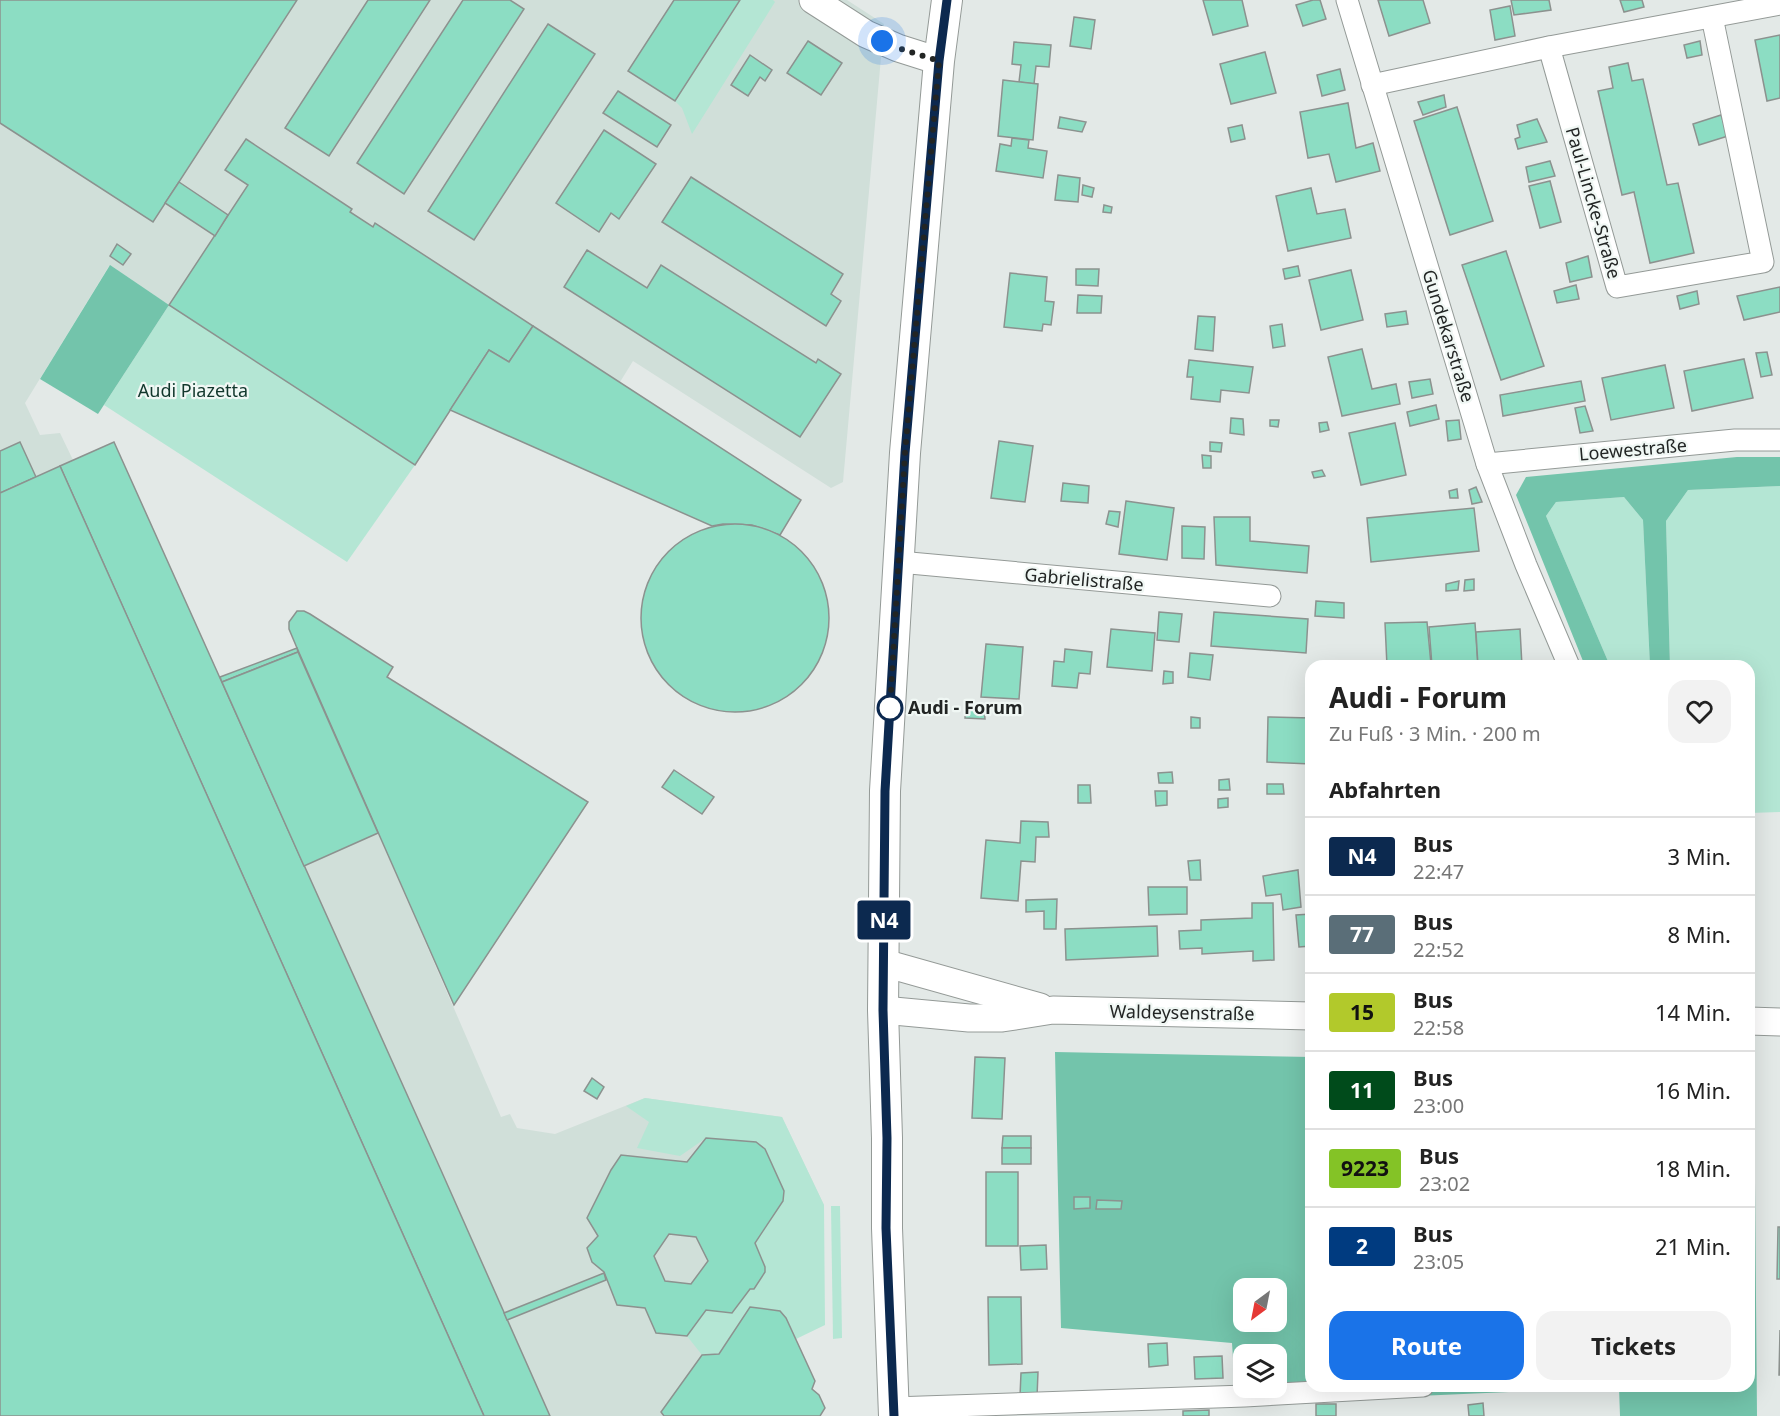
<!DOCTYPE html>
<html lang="de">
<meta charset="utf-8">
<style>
body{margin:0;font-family:"Noto Sans",sans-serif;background:#f2f2f2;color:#222;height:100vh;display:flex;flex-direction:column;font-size:22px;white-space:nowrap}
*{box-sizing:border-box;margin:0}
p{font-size:20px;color:#767676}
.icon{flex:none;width:33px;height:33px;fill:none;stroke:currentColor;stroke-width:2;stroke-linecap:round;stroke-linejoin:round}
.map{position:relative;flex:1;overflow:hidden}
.side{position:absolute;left:1305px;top:660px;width:450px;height:732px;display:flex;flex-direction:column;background:#fff;border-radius:18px;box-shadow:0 6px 24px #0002}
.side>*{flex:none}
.badge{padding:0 12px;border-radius:4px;font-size:21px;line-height:39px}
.needle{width:39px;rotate:212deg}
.buttons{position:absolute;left:1233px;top:1278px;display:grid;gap:12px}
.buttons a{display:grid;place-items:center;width:54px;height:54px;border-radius:12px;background:#fff;box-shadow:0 6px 24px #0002;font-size:30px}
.you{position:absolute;width:30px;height:30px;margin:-15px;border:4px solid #fff;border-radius:50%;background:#1a73e8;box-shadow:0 0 0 9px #1a73e833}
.map>.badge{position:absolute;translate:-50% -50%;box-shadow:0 0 0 3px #fff}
h2{padding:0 24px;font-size:22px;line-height:54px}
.round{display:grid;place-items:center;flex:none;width:63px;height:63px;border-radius:18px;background:#f2f2f2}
.head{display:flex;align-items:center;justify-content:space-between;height:102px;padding:0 24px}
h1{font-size:28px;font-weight:700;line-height:45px}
.cta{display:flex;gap:12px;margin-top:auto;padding:12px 24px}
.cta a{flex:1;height:69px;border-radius:18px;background:#1a73e8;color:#fff;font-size:24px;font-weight:700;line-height:69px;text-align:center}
.cta a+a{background:#f2f2f2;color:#222}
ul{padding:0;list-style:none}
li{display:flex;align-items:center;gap:18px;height:78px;padding:0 24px;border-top:2px solid #e0e0e0}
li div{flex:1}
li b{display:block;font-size:22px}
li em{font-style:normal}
li .badge{min-width:66px;font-weight:700;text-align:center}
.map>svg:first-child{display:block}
</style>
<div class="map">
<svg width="1780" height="1416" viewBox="0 0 1780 1416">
<rect width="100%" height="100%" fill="#e3e9e7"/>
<path fill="#d0dfd9" d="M0,0H847L884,24L843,482L831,488L633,361L620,382L376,224L373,227L350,212L352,209L226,170L248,185L169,305L109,266L25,403L40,435L60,433L73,460L114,442L220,677L297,648L298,652L223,682L304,865L378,833L501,1117L510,1114L517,1128L555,1134L645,1098L782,1117L824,1205L780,1311L817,1416H0Z"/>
<g fill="#b4e6d4">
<path d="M740,0H773L775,2L692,134L682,108L675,101Z"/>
<path d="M169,305L415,465L347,562L104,405Z"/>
<path d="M1780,486V812L1749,813V666H1670L1666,521L1688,490Z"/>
<path d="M1624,497L1643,520L1650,666H1610L1546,516L1556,502Z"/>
<path d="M645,1098L782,1117L824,1205L825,1325L796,1339L786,1318L780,1311L750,1307L719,1354L702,1355L687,1336L706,1310L732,1313L750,1289H754C770,1265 766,1269 755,1243L783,1201L784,1191L765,1149L756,1142L706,1138L680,1156L637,1148L649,1122L626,1106Z"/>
<path d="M831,1206H840L842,1338L833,1339Z"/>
</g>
<g fill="#73c4ab" fill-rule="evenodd">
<path d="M110,265L169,305L98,414L40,379Z"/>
<path d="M1737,457H1780V486L1688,490L1666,521L1670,666H1650L1643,520L1624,497L1556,502L1546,516L1610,666H1585L1516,495L1526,477Z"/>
<path d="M1055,1052L1311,1057V1386H1749V1065H1754L1757,1416H1620L1619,1387L1236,1404L1232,1343L1061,1328ZM1244,1288H1276V1322H1244ZM1244,1354H1276V1388H1244Z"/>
</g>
<g fill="#8cddc3" stroke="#8c928f" stroke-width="1.5" fill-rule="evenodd">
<path d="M0,0H297L153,222L0,123Z"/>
<path d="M368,0H430L329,156L285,128Z"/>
<path d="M463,0H510L524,9L404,194L357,163Z"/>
<path d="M674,0H740L675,101L628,71Z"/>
<path d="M1203,0H1242L1248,26L1213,35Z"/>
<path d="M1313,0H1320L1326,19L1303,26L1296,5Z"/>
<path d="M1378,0H1423L1430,23L1389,36Z"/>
<path d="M1511,0H1549L1551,10L1514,15Z"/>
<path d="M1620,0H1642L1644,7L1624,12Z"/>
<path d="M1510,6L1515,36L1495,40L1490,10Z"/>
<path d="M1074,17L1095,20L1091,49L1070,46Z"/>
<path d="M548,24L595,54L474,240L428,211Z"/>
<path d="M1780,35V98L1767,101L1755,40Z"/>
<path d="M808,41L842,63L821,95L787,73Z"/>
<path d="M1700,41L1702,55L1687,58L1684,45Z"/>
<path d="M1014,42L1051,45L1049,67L1036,66L1034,84L1019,82L1021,65L1012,64Z"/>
<path d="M1265,52L1276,93L1231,104L1220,64Z"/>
<path d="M750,55L772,70L765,81L760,77L748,96L731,85Z"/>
<path d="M1628,63L1632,81L1643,79L1667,185L1678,183L1694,253L1650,263L1634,192L1622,195L1598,91L1613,88L1609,67Z"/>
<path d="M1340,69L1345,90L1322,96L1317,75Z"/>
<path d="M1003,80L1038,84L1033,140L998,136Z"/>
<path d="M618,91L671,125L657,147L603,113Z"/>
<path d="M1444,95L1446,107L1423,115L1418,102Z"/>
<path d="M1348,103L1356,148L1373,143L1380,171L1336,182L1329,154L1308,158L1300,112Z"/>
<path d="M1457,107L1493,221L1450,235L1414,121Z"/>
<path d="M1721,115L1728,136L1699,145L1693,124Z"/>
<path d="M1060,117L1086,122L1082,132L1058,128Z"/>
<path d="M1537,119L1547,142L1518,149L1515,139L1520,137L1517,125Z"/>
<path d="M1242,125L1245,139L1231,142L1228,128Z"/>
<path d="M604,130L656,164L619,219L611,213L599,232L556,203Z"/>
<path d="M1012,138L1029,140L1028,148L1047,151L1043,178L996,171L1000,144L1011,146Z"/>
<path d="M246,139L352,209L350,212L373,227L375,223L533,326L509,362L489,350L415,465L169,305L248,185L225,170Z"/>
<path d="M1550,161L1555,176L1529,182L1526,167Z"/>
<path d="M1058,175L1080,178L1078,202L1055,200Z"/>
<path d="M691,177L843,274L831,294L841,301L826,326L662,222Z"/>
<path d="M1550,181L1561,222L1540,228L1529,186Z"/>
<path d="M179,182L228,215L215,236L165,203Z"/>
<path d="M1083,185L1094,188L1092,197L1082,195Z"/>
<path d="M1311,188L1317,214L1345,209L1351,238L1288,251L1276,196Z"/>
<path d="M1104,205L1112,207L1111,213L1103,212Z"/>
<path d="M117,244L131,254L123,265L110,256Z"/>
<path d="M587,250L647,288L661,265L816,363L818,359L841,374L800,437L564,287Z"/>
<path d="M1506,251L1544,366L1501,380L1462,265Z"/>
<path d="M1588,256L1592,277L1570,282L1566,263Z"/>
<path d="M1298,266L1300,276L1285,279L1283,269Z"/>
<path d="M1076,269H1099L1098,286L1076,285Z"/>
<path d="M1351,270L1363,320L1321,330L1309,280Z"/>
<path d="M1010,273L1047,277L1045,301L1054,302L1051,325L1043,324L1042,331L1004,327Z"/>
<path d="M1576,285L1579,299L1557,303L1554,291Z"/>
<path d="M1780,287V312L1744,320L1737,296Z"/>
<path d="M1697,291L1699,304L1680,309L1677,296Z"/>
<path d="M1078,295L1102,296L1101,313H1077Z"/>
<path d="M1406,311L1408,324L1387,327L1385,314Z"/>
<path d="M1198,316L1215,317L1213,351L1195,349Z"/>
<path d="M1282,324L1285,346L1273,348L1270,326Z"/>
<path d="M533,326L801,500L780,535L752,525L723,524L712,526L450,410L489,350L509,362Z"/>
<path d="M1362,349L1372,389L1396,384L1400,404L1342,416L1328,357Z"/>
<path d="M1767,352L1772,375L1761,377L1756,353Z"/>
<path d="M1744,359L1753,398L1692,411L1684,371Z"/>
<path d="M1189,360L1253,367L1249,393L1221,390L1220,402L1191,399L1193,377H1187Z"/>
<path d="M1665,365L1674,408L1611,420L1602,378Z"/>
<path d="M1430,379L1433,394L1412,398L1409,382Z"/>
<path d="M1581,381L1585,401L1503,416L1500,395Z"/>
<path d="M1436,405L1439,419L1410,426L1407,412Z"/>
<path d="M1585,406L1593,431L1580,433L1575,408Z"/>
<path d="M1231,418L1243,419L1244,435L1230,433Z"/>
<path d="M1270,420H1279L1278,427L1270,426Z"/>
<path d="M1459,420L1461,439L1448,441L1446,421Z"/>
<path d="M1327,422L1329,430L1320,432L1319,423Z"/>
<path d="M1395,423L1406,475L1361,485L1349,433Z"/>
<path d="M999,441L1033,446L1025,502L991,498Z"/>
<path d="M20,442L36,477L0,493V451Z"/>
<path d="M114,442L440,1168L550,1416H484L60,466Z"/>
<path d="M1210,442L1222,443L1221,452L1210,451Z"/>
<path d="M1202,455L1211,456V468H1203Z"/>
<path d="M60,466L136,636L484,1416H0V493Z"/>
<path d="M1322,470L1325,476L1314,478L1312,472Z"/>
<path d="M1063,483L1089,486L1088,503L1061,501Z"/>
<path d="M1476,487L1482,502L1472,504L1469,490Z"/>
<path d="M1457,489L1458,498H1450L1449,491Z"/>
<path d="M1126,501L1174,508L1167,560L1119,554Z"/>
<path d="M1474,508L1479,551L1371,562L1367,518Z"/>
<path d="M1109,511L1120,512L1118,527L1106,524Z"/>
<path d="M1214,517H1250V541L1309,546L1307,573L1216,565Z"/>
<circle cx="735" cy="618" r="94"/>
<path d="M1182,526L1205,527L1204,559L1182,558Z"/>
<path d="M1474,579V590L1464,591L1465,580Z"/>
<path d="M1459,581L1458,590L1446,591V584Z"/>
<path d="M1316,601L1344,603V618L1315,616Z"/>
<path d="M297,611H304L310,614L393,667L387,677L588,802L454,1005L297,648L289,629V622Z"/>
<path d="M1159,612L1182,614L1179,642L1157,640Z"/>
<path d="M1214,612L1308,619L1306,653L1211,646Z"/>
<path d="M1427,622L1431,664L1387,666L1385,623Z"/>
<path d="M1475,623L1478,666H1432L1429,627Z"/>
<path d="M1111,629L1155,633L1152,671L1107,667Z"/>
<path d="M1520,629L1522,666H1478L1476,632Z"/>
<path d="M986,644L1023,647L1019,699L981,697Z"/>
<path d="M297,648L298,652L222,682L220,677Z"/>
<path d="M1065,649L1092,652L1090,674L1079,673L1077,688L1052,686L1054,661L1064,662Z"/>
<path d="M298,652L378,833L304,866L222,682Z"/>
<path d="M1190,653L1213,655L1210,680L1188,677Z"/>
<path d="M1164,671L1173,672V683L1163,684Z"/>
<path d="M966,708H984L985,719L965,718Z"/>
<path d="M1191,717L1200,718V728H1191Z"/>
<path d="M1268,717L1311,718V764L1267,762Z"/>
<path d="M674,770L714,797L702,814L662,787Z"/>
<path d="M1172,772L1173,783H1159L1158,773Z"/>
<path d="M1229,779L1230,790H1219V780Z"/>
<path d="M1267,784H1283L1284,794H1267Z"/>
<path d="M1078,785H1090L1091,803H1078Z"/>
<path d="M1155,791H1167V805L1156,806Z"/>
<path d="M1228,798V807L1218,808V799Z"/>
<path d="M1021,821L1048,822L1049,837H1036L1035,862L1021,861L1018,901L981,898L986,840L1020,843Z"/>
<path d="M1200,860L1201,880H1190L1188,861Z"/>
<path d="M1298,870L1301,907L1283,910L1281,894L1266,896L1263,876Z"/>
<path d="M1148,887H1187V914L1149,915Z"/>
<path d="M1057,899L1056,929H1044V911L1026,912V900Z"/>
<path d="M1252,903H1273L1274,960L1253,961V951L1202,954V948L1180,949L1179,931L1201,930V920L1252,918Z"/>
<path d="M1311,914V946L1299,947L1296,915Z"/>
<path d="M1157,926L1158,956L1066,960L1065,929Z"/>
<path d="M975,1057L1005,1058L1002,1119L972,1118Z"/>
<path d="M592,1078L604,1087L597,1099L584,1091Z"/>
<path d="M1003,1136H1031V1148H1002Z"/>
<path d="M706,1138L756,1142L765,1149L784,1191L783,1201L755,1243L765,1267V1272L754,1289H750L732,1313L706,1310L687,1336L656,1333L645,1308L617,1305L604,1272L592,1262L587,1248L598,1236L587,1218L611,1170L621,1155L687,1162ZM669,1234L696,1237L708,1261L691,1284L665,1281L654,1256Z"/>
<rect x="1002" y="1148" width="29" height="16"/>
<rect x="986" y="1172" width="32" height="74"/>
<path d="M1074,1197H1090V1208L1074,1209Z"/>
<path d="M1097,1200L1122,1201L1121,1209H1096Z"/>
<path d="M1778,1227H1780V1279H1777Z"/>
<path d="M1046,1245L1047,1269L1021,1270L1020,1246Z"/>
<path d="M604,1273L606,1280L507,1320L504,1313Z"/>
<path d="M988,1297H1021L1022,1364L989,1365Z"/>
<path d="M750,1307L780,1311L786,1318L815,1381L812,1389L819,1395L825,1408L820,1416H664L661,1412L702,1355L719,1354Z"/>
<path d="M1780,1330V1375H1779Z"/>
<path d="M1167,1343L1168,1365L1149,1367L1148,1344Z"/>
<path d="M1222,1356L1223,1378L1195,1379L1194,1357Z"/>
<path d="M1038,1372L1037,1397L1020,1396L1021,1373Z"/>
<path d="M1483,1403L1484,1416H1469L1468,1405Z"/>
<rect x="1316" y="1404" width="20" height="12"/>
<path d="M1209,1410V1416H1183V1411Z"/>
</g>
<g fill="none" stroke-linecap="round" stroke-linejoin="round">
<g stroke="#949a97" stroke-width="23">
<g id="minor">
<path d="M1347,0L1487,464L1526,565L1569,666"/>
<path d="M1549,47L1617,287L1763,262L1712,17"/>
<path d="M1372,85L1549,47L1780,4"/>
<path d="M1487,464L1735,440H1780"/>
<path d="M899,562L1270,596"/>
<path d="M893,1408L1245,1396L1423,1386"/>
</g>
</g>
<g stroke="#949a97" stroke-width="29">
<g id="tertiary">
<path d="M813,0L866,34L898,48L939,61"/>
<path d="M884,963L1040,1007"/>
<path d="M883,1010L969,1018H1002L1053,1010L1311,1016"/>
<path d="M1749,1021L1780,1022"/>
</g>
</g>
<g stroke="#949a97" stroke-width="32">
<path id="secondary" d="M894,1416L887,1228V1138L883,1010L885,791L905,453L939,61L947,0"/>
</g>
<use href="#minor" stroke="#fff" stroke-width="21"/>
<use href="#tertiary" stroke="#fff" stroke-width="27"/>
<use href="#secondary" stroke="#fff" stroke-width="30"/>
</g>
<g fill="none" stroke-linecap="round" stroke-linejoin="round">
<g stroke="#fff" stroke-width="14">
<path id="line" d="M894,1416L886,1228L887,1138L883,1010L885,791L905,453L939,61L947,0"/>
</g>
<use href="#line" stroke="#0c294f" stroke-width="9"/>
<path stroke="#222524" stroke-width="6" stroke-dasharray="0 10.8" d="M882,41L898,48L939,61L905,453L890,708"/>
</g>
<circle fill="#fff" stroke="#0c294f" stroke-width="3" cx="890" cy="708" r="12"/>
<g text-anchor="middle" stroke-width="4.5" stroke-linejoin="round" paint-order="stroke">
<g font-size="18" fill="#222524" stroke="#f0f7f4">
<text transform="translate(1593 203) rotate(74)" y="6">Paul-Lincke-Straße</text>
<text transform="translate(1448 336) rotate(73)" y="6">Gundekarstraße</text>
<text transform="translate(1633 450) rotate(-5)" y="6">Loewestraße</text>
<text transform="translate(1084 580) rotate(5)" y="6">Gabrielistraße</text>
<text transform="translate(1182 1013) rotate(1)" y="6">Waldeysenstraße</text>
</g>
<g font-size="18" fill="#11372c" stroke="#f0f7f4">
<text x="193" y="397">Audi Piazetta</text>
</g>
<g font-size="18" font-weight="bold" fill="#222524" stroke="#f0f7f4" text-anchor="start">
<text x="908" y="714">Audi - Forum</text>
</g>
</g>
</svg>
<div class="buttons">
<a><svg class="needle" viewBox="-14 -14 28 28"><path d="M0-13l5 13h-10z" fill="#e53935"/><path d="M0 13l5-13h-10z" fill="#767676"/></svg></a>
<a><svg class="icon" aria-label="layers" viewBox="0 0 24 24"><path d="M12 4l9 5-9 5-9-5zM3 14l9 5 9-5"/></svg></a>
</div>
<div class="you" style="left:882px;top:41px"></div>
<b class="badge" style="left:884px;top:920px;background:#0c294f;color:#fff">N4</b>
<section class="side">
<div class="head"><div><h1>Audi - Forum</h1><p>Zu Fuß · 3 Min. · 200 m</p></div><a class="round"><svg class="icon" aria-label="heart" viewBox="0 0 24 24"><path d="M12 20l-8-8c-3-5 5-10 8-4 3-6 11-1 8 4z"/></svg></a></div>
<h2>Abfahrten</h2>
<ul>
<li><span class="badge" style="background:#0c294f;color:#fff">N4</span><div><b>Bus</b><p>22:47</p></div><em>3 Min.</em></li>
<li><span class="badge" style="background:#5a6e78;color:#fff">77</span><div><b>Bus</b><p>22:52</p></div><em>8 Min.</em></li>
<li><span class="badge" style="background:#b2c92b;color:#111">15</span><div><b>Bus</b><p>22:58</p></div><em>14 Min.</em></li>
<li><span class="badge" style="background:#004b1b;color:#fff">11</span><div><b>Bus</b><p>23:00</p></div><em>16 Min.</em></li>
<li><span class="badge" style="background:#84c326;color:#111">9223</span><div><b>Bus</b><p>23:02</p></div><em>18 Min.</em></li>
<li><span class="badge" style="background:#003b80;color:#fff">2</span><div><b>Bus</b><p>23:05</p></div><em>21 Min.</em></li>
</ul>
<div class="cta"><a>Route</a><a>Tickets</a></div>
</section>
</div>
